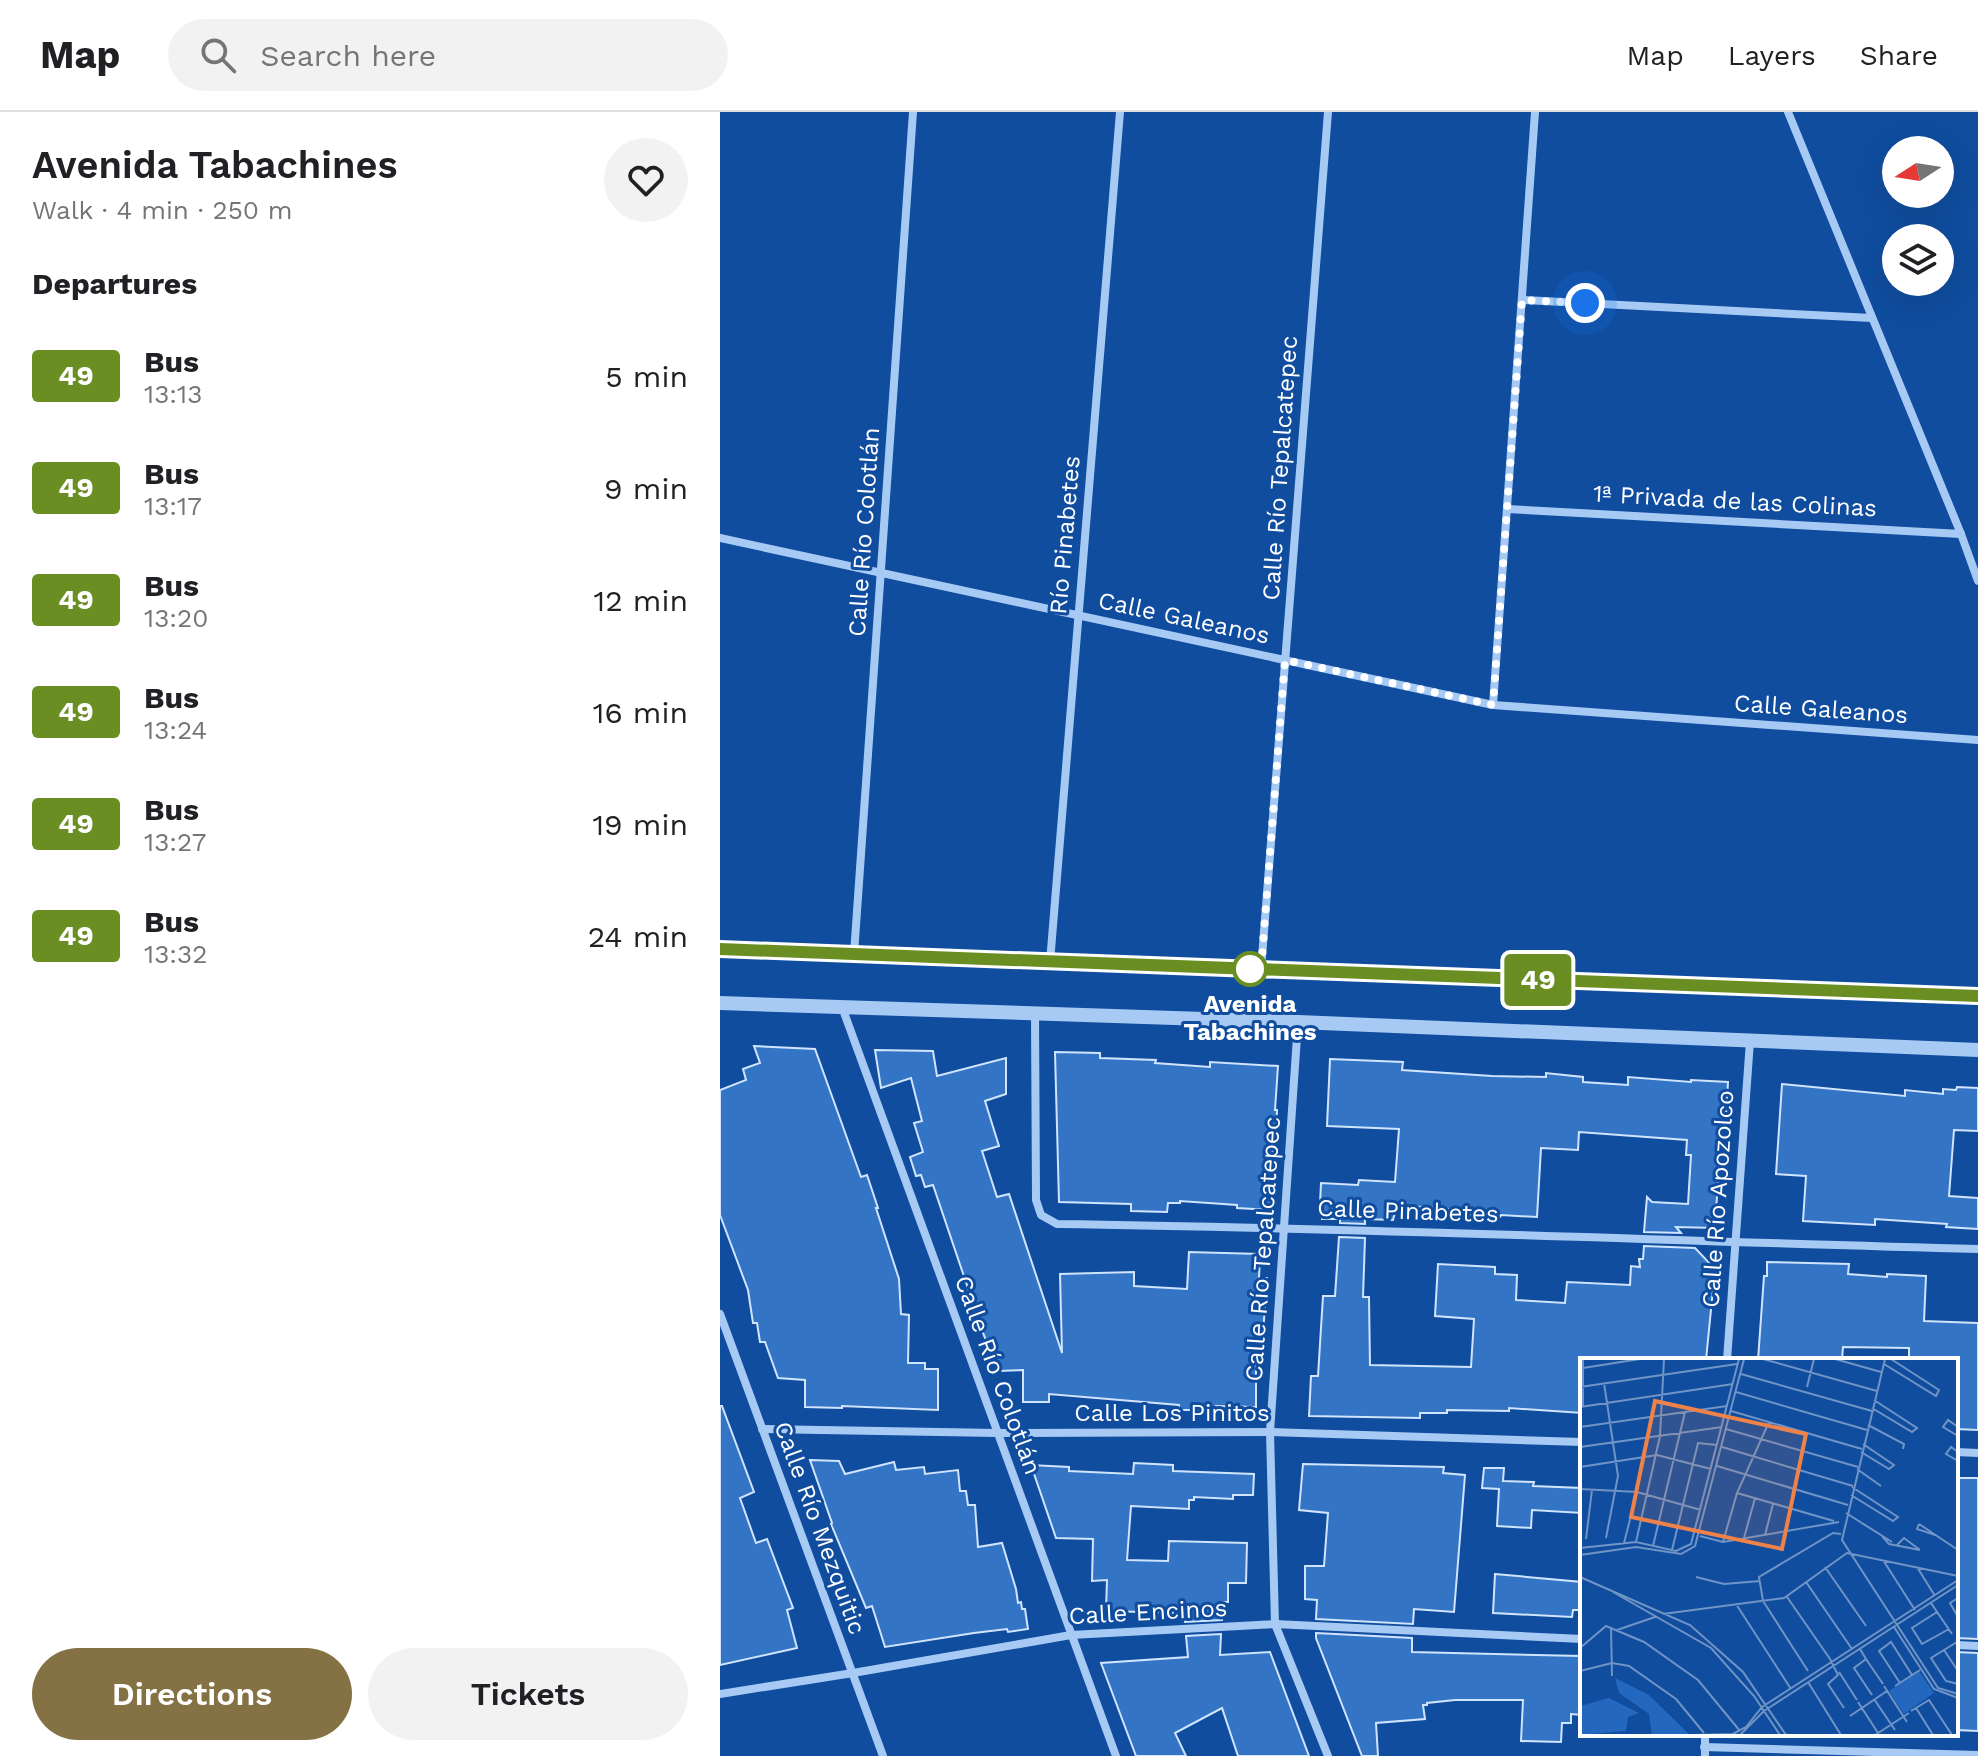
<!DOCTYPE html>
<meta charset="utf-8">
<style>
body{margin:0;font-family:"Work Sans",sans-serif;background:#f2f2f2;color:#202124;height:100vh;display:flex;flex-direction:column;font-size:30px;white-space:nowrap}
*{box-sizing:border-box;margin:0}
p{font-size:26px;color:#757577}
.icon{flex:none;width:44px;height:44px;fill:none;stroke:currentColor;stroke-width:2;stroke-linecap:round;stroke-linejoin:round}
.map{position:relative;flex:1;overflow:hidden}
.side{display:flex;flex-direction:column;background:#fff;width:720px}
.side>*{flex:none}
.badge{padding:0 16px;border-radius:6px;font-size:28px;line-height:52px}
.needle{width:52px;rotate:258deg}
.tools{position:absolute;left:1162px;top:24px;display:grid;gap:16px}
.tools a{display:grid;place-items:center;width:72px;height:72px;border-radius:50%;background:#fff;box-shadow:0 8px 32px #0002;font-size:40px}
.you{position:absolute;width:40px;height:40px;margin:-20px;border:6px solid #fff;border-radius:50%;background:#1a73e8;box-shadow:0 0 0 12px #1a73e833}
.map>.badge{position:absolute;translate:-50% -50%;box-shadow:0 0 0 4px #fff}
h2{padding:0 32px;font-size:30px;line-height:72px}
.round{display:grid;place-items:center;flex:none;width:84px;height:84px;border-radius:42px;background:#f2f2f2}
.overview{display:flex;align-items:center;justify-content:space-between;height:136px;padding:0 32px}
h1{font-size:38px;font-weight:600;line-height:60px}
.button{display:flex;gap:16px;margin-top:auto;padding:16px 32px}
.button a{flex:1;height:92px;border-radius:48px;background:#847244;color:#fff;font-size:32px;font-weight:600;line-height:92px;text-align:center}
.button a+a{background:#f2f2f2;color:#202124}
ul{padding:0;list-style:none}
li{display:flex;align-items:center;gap:24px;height:112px;padding:0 32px}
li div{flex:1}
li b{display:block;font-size:30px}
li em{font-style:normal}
li .badge{min-width:88px;font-weight:700;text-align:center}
header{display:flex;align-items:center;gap:48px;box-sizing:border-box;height:112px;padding:0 40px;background:#fff;border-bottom:2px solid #e0e0e0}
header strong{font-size:38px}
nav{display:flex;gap:44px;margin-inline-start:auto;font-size:28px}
.search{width:560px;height:72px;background:#f2f2f2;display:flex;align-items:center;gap:20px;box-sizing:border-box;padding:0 28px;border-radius:44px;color:#757577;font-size:30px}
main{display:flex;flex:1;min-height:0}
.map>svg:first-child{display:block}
</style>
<header>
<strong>Map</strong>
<div class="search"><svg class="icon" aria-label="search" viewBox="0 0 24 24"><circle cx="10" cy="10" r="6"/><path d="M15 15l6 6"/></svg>Search here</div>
<nav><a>Map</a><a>Layers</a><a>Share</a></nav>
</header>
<main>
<section class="side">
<div class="overview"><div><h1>Avenida Tabachines</h1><p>Walk · 4 min · 250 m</p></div><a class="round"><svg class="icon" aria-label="heart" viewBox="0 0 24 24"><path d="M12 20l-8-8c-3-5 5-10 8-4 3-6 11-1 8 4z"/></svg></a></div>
<h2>Departures</h2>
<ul>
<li><span class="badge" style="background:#6b8e23;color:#fff">49</span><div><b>Bus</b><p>13:13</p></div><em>5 min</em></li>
<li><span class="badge" style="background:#6b8e23;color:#fff">49</span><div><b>Bus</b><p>13:17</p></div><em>9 min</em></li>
<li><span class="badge" style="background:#6b8e23;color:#fff">49</span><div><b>Bus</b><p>13:20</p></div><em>12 min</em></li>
<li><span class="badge" style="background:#6b8e23;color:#fff">49</span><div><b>Bus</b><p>13:24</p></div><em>16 min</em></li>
<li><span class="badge" style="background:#6b8e23;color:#fff">49</span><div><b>Bus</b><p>13:27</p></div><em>19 min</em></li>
<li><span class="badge" style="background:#6b8e23;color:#fff">49</span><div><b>Bus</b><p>13:32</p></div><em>24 min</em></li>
</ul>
<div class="button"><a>Directions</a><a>Tickets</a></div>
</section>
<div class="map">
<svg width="1258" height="1644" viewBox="0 0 1258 1644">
<rect width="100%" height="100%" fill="#104d9f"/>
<g fill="#3474c4" stroke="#d0e4fe" stroke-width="2">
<path d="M34,934L95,937L141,1065L147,1063L158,1096H156L179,1167L181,1202L189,1203L188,1251H205V1257H218V1298L122,1294V1296L85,1295V1268L58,1266L45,1230H40L37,1211H33L28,1178L0,1103V978L26,968L23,957L40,951Z"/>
<path d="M155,938L213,939L217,964L286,946V982L265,989L279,1034L262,1039L277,1085L289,1082L342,1241L340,1162L414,1160V1174L467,1177L469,1140L540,1142L539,1166H547L543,1222H536V1295L496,1294V1298H459V1293L329,1282V1290H303V1258L279,1259L249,1188H252L213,1073L205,1075L201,1063L196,1064L190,1045L203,1040L194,1011L202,1009L191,966L161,976Z"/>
<path d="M335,940L380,941V946L436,948L435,951L490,955V950L558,954L555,998H557L556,1026H554L550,1098L517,1096V1093L460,1089V1091H448L447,1100L411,1099V1092L339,1090Z"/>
<path d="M610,947L683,950L682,958L772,964L826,965V961L863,965V970L908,973V965L971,970V968L1008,970L1006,1005H1002L995,1116L956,1115L961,1121L924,1120L927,1085L932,1090L968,1092L971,1043H966L967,1028L859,1020L858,1038L821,1036L817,1105L781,1103L780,1105L727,1101L728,1097L677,1093L673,1108L645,1107V1112L620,1111V1107H602V1092H600L601,1071L638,1073L639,1068L675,1070L679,1017L607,1014Z"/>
<path d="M1062,972L1185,984V978L1223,982V977L1236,978L1237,975L1258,976V1019L1234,1018L1229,1084L1258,1086V1117L1226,1115L1227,1112L1155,1107V1113L1083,1109L1086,1064L1056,1062Z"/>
<path d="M619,1125L645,1126L643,1185H649L650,1253L751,1255L754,1207L715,1204L718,1152L775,1155V1162L797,1163L796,1188L845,1191L847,1170L910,1173L911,1154L920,1155L919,1147H923L924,1134L975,1136L995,1157L986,1248H862V1301L789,1296V1299L727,1298V1301H700V1306L589,1304L591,1264H598L603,1184H615Z"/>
<path d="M1047,1150L1129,1152L1128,1162L1167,1165V1162L1206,1164L1204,1209L1258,1211V1318L1236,1317V1248H1189V1236L1123,1235L1122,1248H1038L1044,1164H1047Z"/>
<path d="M0,1294H2L34,1380L20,1386L36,1431L47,1427L73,1496L67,1498L77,1536L0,1553Z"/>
<path d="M90,1348L119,1349L125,1362L174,1350L176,1358L204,1355L205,1362L238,1358L240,1379H246L248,1393H255L258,1435L282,1431L296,1477L298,1491L301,1490L302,1497H305L308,1517L288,1520L287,1517L254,1521L165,1535L152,1494L146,1496L111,1412L112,1411Z"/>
<path d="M414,1351L453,1353V1359L534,1362L533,1383H513V1387L474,1385V1388H469V1397L411,1394L407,1448L448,1449L449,1429L527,1431L526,1471H508V1490H502V1508L465,1510L464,1505H458V1501L386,1499L387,1468L372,1469L373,1427L336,1426L311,1353L349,1355V1359L413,1362Z"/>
<path d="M583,1352L724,1355L723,1361L745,1363L734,1500L694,1497L693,1512L596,1507L597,1488L585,1487V1454H604L608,1401L579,1398Z"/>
<path d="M764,1356H784L783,1369L814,1370L813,1374L862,1376V1401L812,1398L811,1416L777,1414L779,1377L762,1376Z"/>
<path d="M1236,1366H1258V1527L1236,1526Z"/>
<path d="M775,1462L862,1470V1498H853L852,1505L773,1501Z"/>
<path d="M596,1521L692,1526V1540L862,1544V1603L851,1602V1611H842L841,1630L801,1629L803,1588H735L707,1591V1593H703L705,1607L656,1611L658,1644H642L596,1526Z"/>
<path d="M501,1522L500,1543L550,1540L589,1644H518L502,1596L455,1621L466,1644H416L381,1551L468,1545L466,1524Z"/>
<path d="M1236,1540L1258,1541V1619L1236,1618Z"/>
</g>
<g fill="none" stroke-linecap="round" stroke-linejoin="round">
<g stroke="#a7caf5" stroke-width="8">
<path d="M1068,0L1241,422L1258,469"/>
<path d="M802,188L1152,206"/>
<path d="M787,397L1241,422"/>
<path d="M0,426L773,593L1258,628"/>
<path d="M773,593L815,0"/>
<path d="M134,842L193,0"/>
<path d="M330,850L400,0"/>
<path d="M541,858L608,0"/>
<path d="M122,895L396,1644"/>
<path d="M315,902L316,1088L321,1103L337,1112C644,1116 951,1129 1258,1137"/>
<path d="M578,910L550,1320L555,1512L608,1644"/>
<path d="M0,1202L163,1644"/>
<path d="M1007,1248L1030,929"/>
<path d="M42,1317L278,1321L550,1320L862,1330"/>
<path d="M1236,1340L1258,1341"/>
<path d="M1236,1533L1258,1534"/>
<path d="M0,1582L133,1561L351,1523L555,1512L862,1527"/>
<path d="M985,1622V1644"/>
<path d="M984,1635L1258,1643"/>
</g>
<g stroke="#a7caf5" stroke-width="14">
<path d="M0,837L1258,884"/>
<path d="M0,891L578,910L1258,938"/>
</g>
</g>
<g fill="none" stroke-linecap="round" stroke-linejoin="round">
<g stroke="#fff" stroke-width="18">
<path id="line" d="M0,837L1258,884"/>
</g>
<use href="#line" stroke="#6b8e23" stroke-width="12"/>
<path stroke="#fff" stroke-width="8" stroke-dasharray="0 14.4" d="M530,857L541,858L565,548L773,593L802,188L865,191"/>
</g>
<circle fill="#fff" stroke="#6b8e23" stroke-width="4" cx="530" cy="857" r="16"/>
<g text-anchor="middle" stroke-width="6" stroke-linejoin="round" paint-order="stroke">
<g font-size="24" fill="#fff" stroke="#104d9f">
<text transform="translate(560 356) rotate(-86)" y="8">Calle Río Tepalcatepec</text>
<text transform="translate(1015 389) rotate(3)" y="8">1ª Privada de las Colinas</text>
<text transform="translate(144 420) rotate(-86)" y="8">Calle Río Colotlán</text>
<text transform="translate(345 423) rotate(-85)" y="8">Río Pinabetes</text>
<text transform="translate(464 506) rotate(12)" y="8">Calle Galeanos</text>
<text transform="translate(1101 597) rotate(4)" y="8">Calle Galeanos</text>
<text transform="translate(998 1087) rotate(-86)" y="8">Calle Río Apozolco</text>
<text transform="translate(688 1099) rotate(2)" y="8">Calle Pinabetes</text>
<text transform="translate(543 1137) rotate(-86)" y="8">Calle Río Tepalcatepec</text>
<text transform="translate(278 1263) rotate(70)" y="8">Calle Río Colotlán</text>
<text x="452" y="1309">Calle Los Pinitos</text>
<text transform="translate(100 1416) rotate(70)" y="8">Calle Río Mezquitic</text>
<text transform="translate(428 1500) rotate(-3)" y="8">Calle Encinos</text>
</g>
<g font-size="24" font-weight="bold" fill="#fff" stroke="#104d9f">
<text x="530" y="900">Avenida<tspan x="530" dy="28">Tabachines</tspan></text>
</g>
</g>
<g transform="translate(860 1246)">
<rect width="378" height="378" fill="#104d9f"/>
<path d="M339,313L354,335L324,356L309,333ZM35,320L69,337L110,377H72L69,356L39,335ZM29,340L59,355L48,359L46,373L0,377V348Z" fill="#2367be"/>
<path fill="none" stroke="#7094c5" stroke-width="2" d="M183,1L297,33M255,1L301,14M305,1L262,182L358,330L378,336M304,6L356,38L359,32L311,1M3,10L60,1M161,16L292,53M24,25L38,118L26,180M0,29L157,6M227,29L234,1M156,34L287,72M3,48V1M0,49L153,26M292,50L332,74L337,70L294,42M151,53L282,91M288,67L324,86L323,91M0,69L147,48M378,69L368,62L363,69L378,78M146,71L278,109M0,89L142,69M142,89L273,128M281,94L309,111L314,107L283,86M378,94L371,89L366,96L378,103M137,108L268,147M0,109L77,97L131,111M277,111L301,128M0,131L57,134L121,152M157,135L254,163M271,137L313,163L318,159L272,129M266,155L312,184M339,166L378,192M339,166L337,171L355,177M185,177L193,146M120,178L143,184L259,164M302,178L309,186L340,192M164,180L175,140M6,181L12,132M56,184L80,78L84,1M143,184L157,135L189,64M44,185L57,134M317,187L324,180L340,192M73,188L105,54M0,190L56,184L96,193L111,186L159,1M92,192L118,85L137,87M0,197L56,189L101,196L115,188L164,1M303,202L335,252M245,209L286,268M337,209L355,238M0,219L110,267L163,314L206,377M116,219L144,226L180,223M226,224L272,291M33,234L131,290L174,338L200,377M207,239L250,301L258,317L248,326L264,350M378,240L370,245L378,259M351,245L372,276M156,246L211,331M357,254L332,270L342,286L369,271M83,256L204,240L267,195L378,218M314,269L354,331L378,340M31,270L32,318M37,272L75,259M377,284L351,300L366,323L378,326M0,290L26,268L64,284L118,322L160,373M280,291L286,301L274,310L292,337M364,292L378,313M286,301L303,326M0,313L32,305L49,308L96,341L124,375M228,313L183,243L179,219L253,175L261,176M259,314L277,342M228,324L261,377M320,325L299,293L311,284L332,317M304,328L327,364M315,328L340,312M294,341L315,372M278,344L298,375M336,350L353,377M331,353L349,342L372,377M270,358L307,333M116,377L153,376L166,369L182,349L378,222M160,377L184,353L378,227M295,377L329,355"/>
<path fill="#ee8249" fill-opacity="0.15" stroke="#ee8249" stroke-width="4" d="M75,43L226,76L202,191L51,159Z"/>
<rect width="378" height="378" fill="none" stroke="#fff" stroke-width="4"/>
</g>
</svg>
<div class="tools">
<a><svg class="needle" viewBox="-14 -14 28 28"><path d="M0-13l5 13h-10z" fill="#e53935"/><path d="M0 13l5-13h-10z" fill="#757577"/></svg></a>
<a><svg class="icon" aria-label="layers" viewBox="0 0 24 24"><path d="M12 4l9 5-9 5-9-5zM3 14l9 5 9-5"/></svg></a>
</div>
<div class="you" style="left:865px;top:191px"></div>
<b class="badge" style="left:818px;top:868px;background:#6b8e23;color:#fff">49</b>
</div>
</main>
